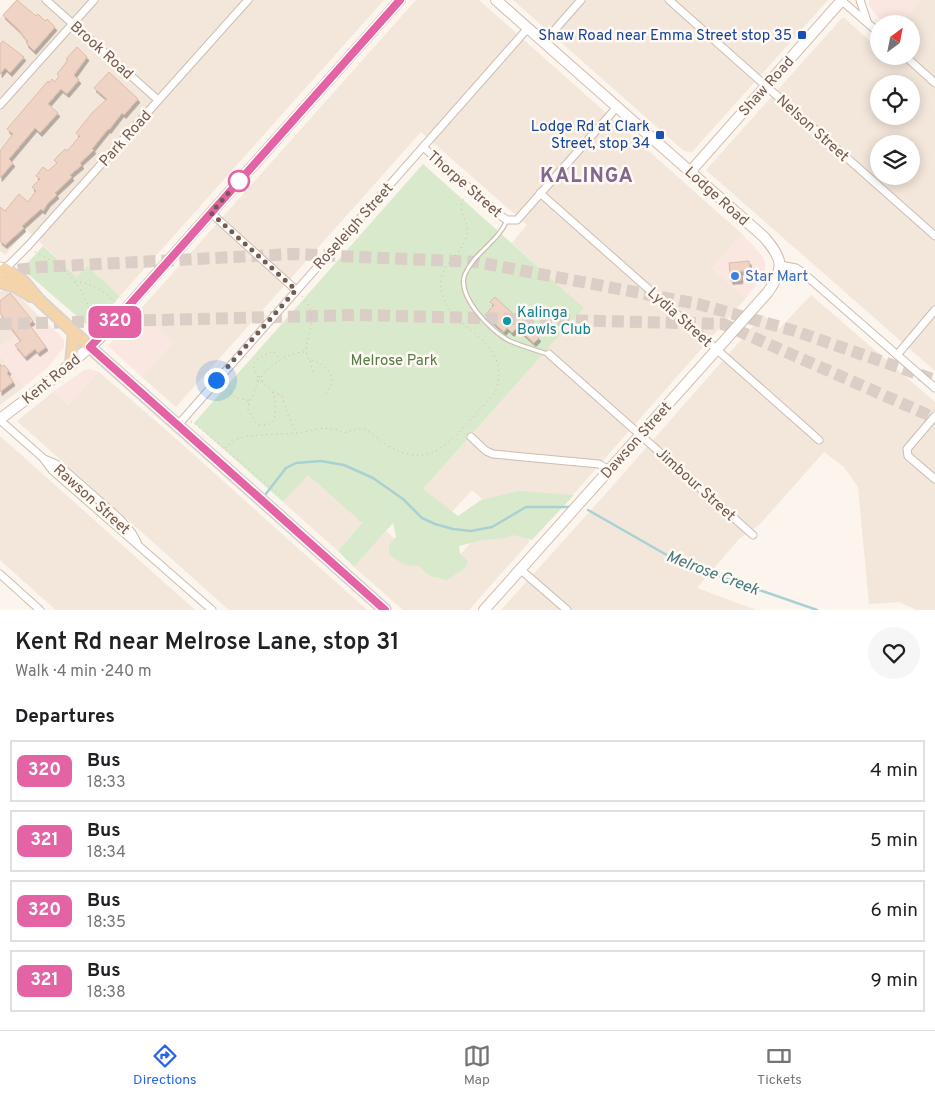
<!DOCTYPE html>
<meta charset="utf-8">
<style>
body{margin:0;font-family:Overpass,sans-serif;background:#f6f6f6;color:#202124;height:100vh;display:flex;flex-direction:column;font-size:19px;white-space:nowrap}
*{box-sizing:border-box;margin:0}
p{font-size:16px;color:#757577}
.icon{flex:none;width:28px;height:28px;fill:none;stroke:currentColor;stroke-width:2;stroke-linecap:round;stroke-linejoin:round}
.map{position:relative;height:610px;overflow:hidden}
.side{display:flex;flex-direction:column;background:#fff;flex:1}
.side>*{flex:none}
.badge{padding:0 10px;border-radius:8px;font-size:18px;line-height:32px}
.needle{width:32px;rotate:32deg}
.buttons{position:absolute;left:870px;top:15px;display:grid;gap:10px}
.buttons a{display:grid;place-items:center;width:50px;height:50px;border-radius:50%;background:#fff;box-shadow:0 2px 12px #0003;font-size:25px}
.you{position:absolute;width:25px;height:25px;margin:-12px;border:4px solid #fff;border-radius:50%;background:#1a73e8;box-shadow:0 0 0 8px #1a73e833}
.map>.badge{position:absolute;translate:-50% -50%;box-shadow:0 0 0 2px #fff}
h2{padding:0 15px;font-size:19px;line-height:45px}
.round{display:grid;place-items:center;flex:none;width:52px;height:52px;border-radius:26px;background:#f6f6f6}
.summary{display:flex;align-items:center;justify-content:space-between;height:85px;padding:0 15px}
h1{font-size:24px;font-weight:600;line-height:38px}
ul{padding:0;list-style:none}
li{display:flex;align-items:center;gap:15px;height:62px;margin:0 10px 8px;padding:0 5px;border:2px solid #e0e0e0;border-radius:0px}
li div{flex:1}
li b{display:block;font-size:19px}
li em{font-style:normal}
li .badge{min-width:55px;font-weight:700;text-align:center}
.tabs{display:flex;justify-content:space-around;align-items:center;height:70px;border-top:1px solid #e0e0e0;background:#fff;font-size:14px;color:#757577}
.tabs a{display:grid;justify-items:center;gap:2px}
.tabs .current{color:#2563eb}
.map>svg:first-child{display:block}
</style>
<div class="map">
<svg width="935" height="610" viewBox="0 0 935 610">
<defs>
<filter id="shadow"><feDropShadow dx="2" dy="3.5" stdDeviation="0" flood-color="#0004"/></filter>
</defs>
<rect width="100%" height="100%" fill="#fbf5ed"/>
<g fill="#f3e6db" fill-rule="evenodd">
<path d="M16,0H384L120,296L87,266L77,277L27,230L5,255L0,251V18Z"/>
<path d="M416,0H479L742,234L712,269L746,298L571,497L503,517L530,541L469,610H403L354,567L386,531L438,579L498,513L472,490L451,513L423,489L584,308L512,243L527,225L421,132L176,407L142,377L173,342L139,311Z"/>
<path d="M513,0H828L692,152L684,151Z"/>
<path d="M920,0H935V371L706,170L843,17L877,47L879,46V56H911V24H899ZM879,84H911V116H879ZM879,144H911V176H879Z"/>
<path d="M5,290L16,294L40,317L0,347V291Z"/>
<path d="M811,295L935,402V610H917L899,602L869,604L858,487L844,467L824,452L759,525L739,539L697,588L756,610H501L601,499L763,315L779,329Z"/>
<path d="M0,355L24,387L0,405Z"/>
<path d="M99,372L173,436L367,610H229L17,421L53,392L68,405Z"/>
<path d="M0,436L195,610H56L0,560Z"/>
<path d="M307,474L362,523L338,551L283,502Z"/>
</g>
<g fill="#fae7e1">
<path d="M869,0H920L899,24H885L874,13L869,5Z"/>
<path d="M742,234L760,253L765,261V270L762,278L746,298L712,269Z"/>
<path d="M139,311L174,342L142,377L108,346Z"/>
<path d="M40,317L59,334L64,340V347L49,366L24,387L0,355V347Z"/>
<path d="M90,369L99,372L68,405L53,392L84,370Z"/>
</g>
<g fill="#d9e9cb">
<path d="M423,164L584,308L423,489L458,516L481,500L518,491L574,495L532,540L514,535L506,538L482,540L459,546L460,553L468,562L465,568L447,580L430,576L419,566L405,565L389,555V545L396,537L393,523L354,567L338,551L362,523L308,475L283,502L194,423Z"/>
<path d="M43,246L77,277L87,266L120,296L95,325L88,326L27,273L25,266Z"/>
</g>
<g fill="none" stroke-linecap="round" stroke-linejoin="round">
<g stroke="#a9d1d5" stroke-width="2.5">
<path d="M265,495L286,468L296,463L321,461L344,465L373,478L403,499L422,518L435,524L453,529L471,531L492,527L526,507H570"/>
<path d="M588,510L679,562L817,610"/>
</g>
</g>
<g fill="#efd4c6" stroke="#e0baa8" filter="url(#shadow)">
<path d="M17,0L36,16L38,14L45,21L47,19L55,27L34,51L26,43L28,42L19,30L3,15Z"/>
<path d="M3,41L24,57L10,73L5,68L0,74V44Z"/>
<path d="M77,47L87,57L74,75L79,80L67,94L61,89L48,104L58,113L40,133L35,128L9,159L13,163L0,178V151L13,134L7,129L48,81L49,83L52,79L55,82L59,76L57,74L68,60L66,59Z"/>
<path d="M109,72L138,99L124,115L122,113L109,130L108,129L92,149L94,150L80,163L82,165L70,175L72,177L55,193L57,195L48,203L43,211L41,209L22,226L24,228L5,245L0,241V207L5,211L19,194L28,202L36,191L32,187L40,179L36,176L43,167L48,171L57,163L54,160L65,149L67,151L80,136L76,133L92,113L107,99L94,88Z"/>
<path d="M749,261L750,271H740L741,280L731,281L729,263Z"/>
<path d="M10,293L33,321L29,324L46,347L38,353L35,349L25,357L15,345L21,341L0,313V301Z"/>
<path d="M495,297L539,338L534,343L517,328L512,333L507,328L504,332L485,315L494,305L490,302Z"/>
<path d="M0,364L2,367L4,365L9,371L7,373L13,382L0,392Z"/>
</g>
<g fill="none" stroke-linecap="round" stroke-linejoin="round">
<g stroke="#dacec6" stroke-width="12" stroke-dasharray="12 6" stroke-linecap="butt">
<path d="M0,272L41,267L292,254L477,262L698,304L795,331L935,380"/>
<path d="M0,324L355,315L723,324L935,418"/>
</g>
<g stroke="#cdbdb2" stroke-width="5.5">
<path id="lane" d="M507,220C499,241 474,253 465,274C456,296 491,331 508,340C513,343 544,353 548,354"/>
</g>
<g stroke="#cdbdb2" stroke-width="9">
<g id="street">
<path d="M46,0L158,100"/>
<path d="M669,0L935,236"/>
<path d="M841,0L879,33"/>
<path d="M860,0L867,21"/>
<path d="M544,42L581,0"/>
<path d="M905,56L935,83"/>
<path d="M0,105L94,0"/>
<path d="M423,147L501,216L507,220H517L617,107"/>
<path d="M540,193L819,440"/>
<path d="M211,213L296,290"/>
<path d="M780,265L796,268L802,272L935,388"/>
<path d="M0,266L5,269L28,246L248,0"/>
<path d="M549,354L753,535"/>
<path d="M897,355L935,310"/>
<path d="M935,416L907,449L908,456L935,479"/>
<path d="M0,420L43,458L52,470L212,610"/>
<path d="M178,425L528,28"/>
<path d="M471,437L486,451L493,454L599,464L609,470"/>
<path d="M44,459L56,464L67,472L120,519L132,533L137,542"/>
<path d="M521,570L567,610"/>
<path d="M0,574L40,610"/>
</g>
</g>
<g stroke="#d3beb2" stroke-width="12">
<g id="secondary">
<path d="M690,172L842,0"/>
<path d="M0,419L54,378L98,340L400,0"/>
<path d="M484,610L768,292C785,268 783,259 764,237L496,0"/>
</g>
</g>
<g stroke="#d9d1ce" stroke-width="14">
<g id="primary">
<path d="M0,274L5,269L24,282L39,300L103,359L385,610"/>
<path d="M0,282L17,287L31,296"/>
<path d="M71,364L74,332"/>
</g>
</g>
<g stroke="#d4b7a9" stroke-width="1" stroke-dasharray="1 4" stroke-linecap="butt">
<path d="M35,252C44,257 54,261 62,268C77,281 97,310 89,331"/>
<path d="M75,282C93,282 105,293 119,305"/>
<path d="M302,296C325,321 298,341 309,360C323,362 330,369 333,382L325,396"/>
<path d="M310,361L313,372"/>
<path d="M258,377L253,365L256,360L273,351L280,358"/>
<path d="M259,377L262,378L260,382L257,380Z"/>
<path d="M261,377C272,364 287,353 304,352"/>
<path d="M258,381L253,395L249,401L248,410L258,425H267L273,422C276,413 277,395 270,389C266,385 263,386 262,380"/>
<path d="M222,386L235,397L249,401"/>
<path d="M273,392L282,396L288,415L296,432"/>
<path d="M191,422H193L282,497"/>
<path d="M225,448L235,440L245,436L297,433L323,428L337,430L343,433L362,428C375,434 384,445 398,451C408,455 421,457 431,453C451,446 480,409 495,392C517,335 437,330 441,281C443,263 461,255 466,238C472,221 453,210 466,196"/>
</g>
<use href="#lane" stroke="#fff" stroke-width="3"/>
<use href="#street" stroke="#fff" stroke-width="7"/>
<use href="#secondary" stroke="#fff" stroke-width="10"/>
<use href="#primary" stroke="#f4d4ab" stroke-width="11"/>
</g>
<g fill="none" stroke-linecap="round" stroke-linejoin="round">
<g stroke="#fff" stroke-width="11">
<path id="line" d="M385,610L90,347L125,310L400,0"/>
</g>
<use href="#line" stroke="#e463a4" stroke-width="8"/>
<path stroke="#765b50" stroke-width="5" stroke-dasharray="0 9" d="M216,380L296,290L211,213L239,181"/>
</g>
<g fill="#1a4fb4" stroke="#fef9f3" stroke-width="2">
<rect x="797" y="30" width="10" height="10" rx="2.5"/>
<rect x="655" y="130" width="10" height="10" rx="2.5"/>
</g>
<circle fill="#fff" stroke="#e463a4" stroke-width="2.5" cx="239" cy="181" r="10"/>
<circle fill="#3f7fe0" stroke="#fef9f3" stroke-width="2" cx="735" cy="276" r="5"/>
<circle fill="#0f9aa8" stroke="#fef9f3" stroke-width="2" cx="507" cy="321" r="5"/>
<g text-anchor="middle" stroke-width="5" stroke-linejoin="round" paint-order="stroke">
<g font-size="15" fill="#164399" stroke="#fef9f3" text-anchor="end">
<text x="792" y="40">Shaw Road near Emma Street stop 35</text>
<text x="650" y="131">Lodge Rd at Clark<tspan x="650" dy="17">Street, stop 34</tspan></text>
</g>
<g font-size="15" fill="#765b50" stroke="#fef9f3">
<text transform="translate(102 50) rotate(42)" y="5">Brook Road</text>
<text transform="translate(766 86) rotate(-48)" y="5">Shaw Road</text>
<text transform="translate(813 128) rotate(42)" y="5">Nelson Street</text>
<text transform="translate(125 138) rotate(-48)" y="5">Park Road</text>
<text transform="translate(465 184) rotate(41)" y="5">Thorpe Street</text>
<text transform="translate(717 196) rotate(42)" y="5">Lodge Road</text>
<text transform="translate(353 226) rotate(-48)" y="5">Roseleigh Street</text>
<text transform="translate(680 317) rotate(42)" y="5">Lydia Street</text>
<text transform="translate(51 379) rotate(-39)" y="5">Kent Road</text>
<text transform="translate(636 440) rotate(-48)" y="5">Dawson Street</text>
<text transform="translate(696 484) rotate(42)" y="5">Jimbour Street</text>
<text transform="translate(92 499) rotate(42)" y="5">Rawson Street</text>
</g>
<g font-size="15" fill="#366cbe" stroke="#fef9f3" text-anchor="start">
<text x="745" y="281">Star Mart</text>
</g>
<g font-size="15" fill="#0d838f" stroke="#fef9f3" text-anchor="start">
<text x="517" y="317">Kalinga<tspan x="517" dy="17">Bowls Club</tspan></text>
</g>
<g font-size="15" fill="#5b7a49" stroke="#fef9f3">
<text x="394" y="365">Melrose Park</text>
</g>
<g font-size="16" font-style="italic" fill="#477a7f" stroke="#fef9f3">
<text transform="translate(713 572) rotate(21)" y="6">Melrose Creek</text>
</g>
<g font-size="20" font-weight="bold" letter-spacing="1" fill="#816890" stroke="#fef9f3">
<text x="587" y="182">KALINGA</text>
</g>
</g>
</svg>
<div class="buttons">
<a><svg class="needle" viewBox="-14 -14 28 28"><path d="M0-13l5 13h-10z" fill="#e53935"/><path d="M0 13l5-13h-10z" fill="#757577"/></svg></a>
<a><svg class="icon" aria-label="locate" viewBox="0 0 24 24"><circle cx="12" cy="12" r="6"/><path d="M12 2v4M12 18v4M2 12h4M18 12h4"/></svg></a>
<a><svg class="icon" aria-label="layers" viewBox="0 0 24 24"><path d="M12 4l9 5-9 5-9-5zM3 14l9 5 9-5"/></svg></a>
</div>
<div class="you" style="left:216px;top:380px"></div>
<b class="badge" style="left:115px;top:322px;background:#e463a4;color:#fff">320</b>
</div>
<section class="side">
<div class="summary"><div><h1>Kent Rd near Melrose Lane, stop 31</h1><p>Walk · 4 min · 240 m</p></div><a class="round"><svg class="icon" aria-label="heart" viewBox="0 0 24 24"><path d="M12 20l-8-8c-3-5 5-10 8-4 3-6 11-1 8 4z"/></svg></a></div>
<h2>Departures</h2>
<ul>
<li><span class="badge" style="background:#e463a4;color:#fff">320</span><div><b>Bus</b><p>18:33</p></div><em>4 min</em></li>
<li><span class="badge" style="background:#e463a4;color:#fff">321</span><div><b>Bus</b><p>18:34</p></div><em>5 min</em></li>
<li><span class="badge" style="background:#e463a4;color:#fff">320</span><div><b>Bus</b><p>18:35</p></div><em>6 min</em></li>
<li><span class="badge" style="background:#e463a4;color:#fff">321</span><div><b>Bus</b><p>18:38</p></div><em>9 min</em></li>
</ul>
</section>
<nav class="tabs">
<a class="current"><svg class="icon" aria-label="directions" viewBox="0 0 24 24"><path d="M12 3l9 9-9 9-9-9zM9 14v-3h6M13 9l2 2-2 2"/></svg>Directions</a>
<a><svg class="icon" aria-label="map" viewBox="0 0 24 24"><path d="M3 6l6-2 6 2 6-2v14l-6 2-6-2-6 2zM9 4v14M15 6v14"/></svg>Map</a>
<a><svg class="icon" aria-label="tickets" viewBox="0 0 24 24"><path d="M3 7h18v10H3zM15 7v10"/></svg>Tickets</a>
</nav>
